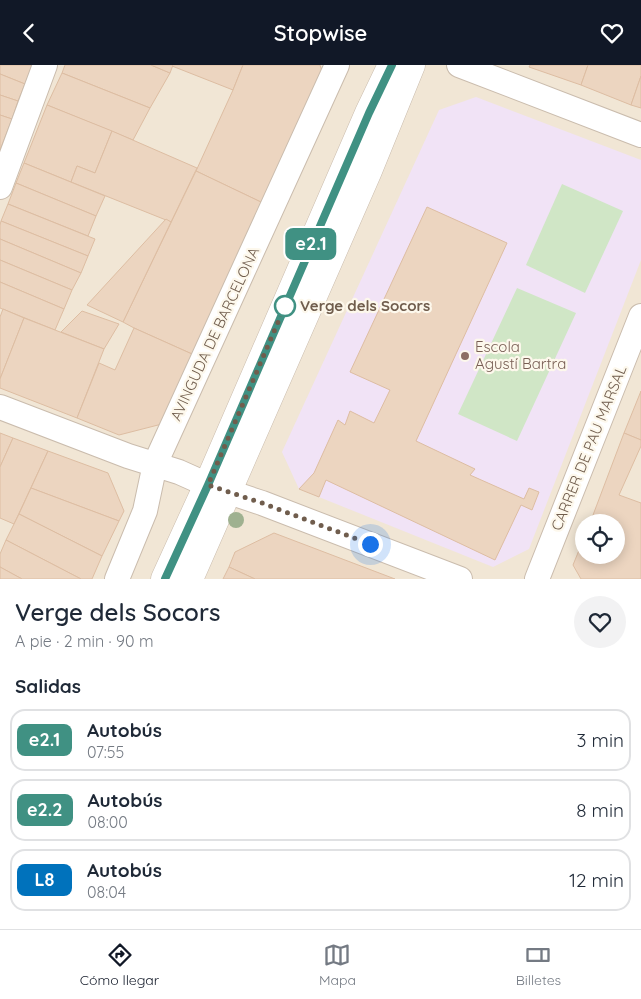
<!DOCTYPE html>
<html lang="es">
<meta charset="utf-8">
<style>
body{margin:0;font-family:Quicksand,sans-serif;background:#f2f2f3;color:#1f2937;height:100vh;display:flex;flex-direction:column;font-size:19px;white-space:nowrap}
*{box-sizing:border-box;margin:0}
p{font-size:16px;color:#747a83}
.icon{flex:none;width:28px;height:28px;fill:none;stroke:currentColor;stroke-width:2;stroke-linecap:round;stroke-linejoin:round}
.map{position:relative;height:514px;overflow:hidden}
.side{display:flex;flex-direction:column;background:#fff;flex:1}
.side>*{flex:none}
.badge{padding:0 10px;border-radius:8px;font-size:18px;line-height:32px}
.fabs{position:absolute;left:575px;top:449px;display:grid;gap:10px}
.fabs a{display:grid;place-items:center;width:50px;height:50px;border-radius:50%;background:#fff;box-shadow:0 2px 12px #0003;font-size:25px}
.you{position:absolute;width:25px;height:25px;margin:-12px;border:4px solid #fff;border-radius:50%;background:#1a73e8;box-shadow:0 0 0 8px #1a73e833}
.map>.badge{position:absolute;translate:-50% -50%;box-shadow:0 0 0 2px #fff}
h2{padding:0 15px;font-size:19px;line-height:45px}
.round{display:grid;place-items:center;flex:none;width:52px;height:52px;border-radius:26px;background:#f2f2f3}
.head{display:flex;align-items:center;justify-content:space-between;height:85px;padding:0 15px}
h1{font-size:24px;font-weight:600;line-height:38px}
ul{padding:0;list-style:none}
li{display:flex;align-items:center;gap:15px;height:62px;margin:0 10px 8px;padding:0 5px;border:2px solid #e0e1e3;border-radius:15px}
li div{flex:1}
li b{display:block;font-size:19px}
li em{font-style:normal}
li .badge{min-width:55px;font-weight:700;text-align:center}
header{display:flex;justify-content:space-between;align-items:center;height:65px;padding:0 15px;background:#111827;color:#fff;font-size:22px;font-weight:600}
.dock{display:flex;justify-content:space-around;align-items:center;height:70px;border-top:1px solid #e0e1e3;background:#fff;font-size:14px;color:#747a83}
.dock a{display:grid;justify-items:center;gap:2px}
.dock .current{color:#111827}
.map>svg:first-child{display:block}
</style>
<header><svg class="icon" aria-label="back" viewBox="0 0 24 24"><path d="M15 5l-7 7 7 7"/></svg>Stopwise<svg class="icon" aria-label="heart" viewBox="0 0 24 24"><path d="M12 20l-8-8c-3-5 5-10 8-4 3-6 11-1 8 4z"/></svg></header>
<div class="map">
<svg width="641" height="514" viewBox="0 0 641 514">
<rect width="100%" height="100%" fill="#faf4e6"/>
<path fill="#f1e6d5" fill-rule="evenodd" d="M0,0H641V514H0ZM584,458H616V490H584Z"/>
<path fill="#f1e3f6" d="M476,32L641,95V195L529,484L493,502L299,424L282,387L439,45Z"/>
<g fill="#d0e6c6">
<path d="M562,119L623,146L585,228L526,200Z"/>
<path d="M517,223L576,248L517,376L458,349Z"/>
</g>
<g fill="#ecd5c0" stroke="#ddbda2">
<path d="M0,0H30L32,1L25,19L0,9Z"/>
<path d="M65,0H151L170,8L150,43L62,8Z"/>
<path d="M151,0H173L170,8Z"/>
<path d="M173,0H243L233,25L172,1Z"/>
<path d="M243,0H320L324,13L263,138L196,106L233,25Z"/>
<path d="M530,0H588L581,20L529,2Z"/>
<path d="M588,0H641V11L631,40L581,20Z"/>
<path d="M62,8L150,43L133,75L47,40Z"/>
<path d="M0,9L25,19L18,36L0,30Z"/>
<path d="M641,11V43L631,40Z"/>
<path d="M0,30L18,36L12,54L0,50Z"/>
<path d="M47,40L112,66L95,108L77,101L71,117L24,98Z"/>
<path d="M0,50L12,54L0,85Z"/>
<path d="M112,66L197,103L171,157L71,117L77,101L95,108Z"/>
<path d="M24,98L105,131L96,151L16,118Z"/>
<path d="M196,106L263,138L192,289L134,263L123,257Z"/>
<path d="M16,118L96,151L88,171L8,139Z"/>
<path d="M8,139L95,174L88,191L1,156Z"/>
<path d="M427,142L507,178L416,376L475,404L470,410L524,434L529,423L539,427L532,445L521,440L495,495L326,415L319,432L299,424L314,408L338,355L345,360L350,346L374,358L390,325L350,307Z"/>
<path d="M166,154L171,157L123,257L87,240Z"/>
<path d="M1,156L88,191L81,208L0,174V160Z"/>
<path d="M0,174L81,208L72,225L0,195Z"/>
<path d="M0,195L72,225L64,244L0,217Z"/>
<path d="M0,217L64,244L55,265L0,243Z"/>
<path d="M3,244L24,253L0,314V252Z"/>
<path d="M82,246L119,259L104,284L61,267Z"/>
<path d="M24,253L104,284L77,353L0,323V314Z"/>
<path d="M134,263L192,289L162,359L119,370L77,353L99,298L115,305Z"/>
<path d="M641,326V375L624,368Z"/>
<path d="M0,368L13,373L0,402Z"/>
<path d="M624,368L641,375V381L619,430L641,438V514H581L573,500L584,473V490H616V458H590Z"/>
<path d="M13,373L48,386L14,459L0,453V402Z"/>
<path d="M48,386L108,408L124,446L119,456L31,423Z"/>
<path d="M31,423L119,456L102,491L19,449Z"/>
<path d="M19,449L102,491L92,514H81L6,475Z"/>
<path d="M274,468L395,514H255L229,502L235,487Z"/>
<path d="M6,475L81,514H22L0,502V489Z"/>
<path d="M0,502L22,514H0Z"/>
<path d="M229,502L255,514H223Z"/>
</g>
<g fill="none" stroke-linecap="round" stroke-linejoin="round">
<g stroke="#cabcad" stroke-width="26">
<g id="minor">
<path d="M459,0L641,70"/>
<path d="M0,122L45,0"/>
<path d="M0,342L128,391L179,407L208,420L262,438L460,514"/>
<path d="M117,514L145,446L155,399L337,0"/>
<path d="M537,514L641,251"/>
</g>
</g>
<g stroke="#cabcad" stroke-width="29">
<g id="tertiary">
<path d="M165,514L208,420L369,48L392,0"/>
<path d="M189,514L367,108L411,0"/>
</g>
</g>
<use href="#minor" stroke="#fff" stroke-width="24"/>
<use href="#tertiary" stroke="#fff" stroke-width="28"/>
</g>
<circle fill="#9fb190" cx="236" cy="455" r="8"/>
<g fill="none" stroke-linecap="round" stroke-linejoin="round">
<g stroke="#fff" stroke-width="11">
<path id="line" d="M165,514L208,420L369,48L392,0"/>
</g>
<use href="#line" stroke="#409183" stroke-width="8"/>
<path stroke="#705d4d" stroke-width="5" stroke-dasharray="0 9" d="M285,241L208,420L262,438L370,479"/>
</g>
<circle fill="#fff" stroke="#409183" stroke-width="2.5" cx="285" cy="241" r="10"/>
<circle fill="#8d6e63" stroke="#fdf8ec" stroke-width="2" cx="465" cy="291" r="5"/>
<g text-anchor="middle" stroke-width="4.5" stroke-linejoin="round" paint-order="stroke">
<g font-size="15" font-weight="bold" fill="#705d4d" stroke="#fdf8ec" text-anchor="start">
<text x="300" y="246">Verge dels Socors</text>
</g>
<g font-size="15" fill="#705d4d" stroke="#fdf8ec">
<text transform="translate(215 269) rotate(-65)" y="5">AVINGUDA DE BARCELONA</text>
<text transform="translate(589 383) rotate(-68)" y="5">CARRER DE PAU MARSAL</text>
</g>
<g font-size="15" fill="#785e54" stroke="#fdf8ec" text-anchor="start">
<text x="475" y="287">Escola<tspan x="475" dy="17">Agustí Bartra</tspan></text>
</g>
</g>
</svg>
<div class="fabs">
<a><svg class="icon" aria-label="locate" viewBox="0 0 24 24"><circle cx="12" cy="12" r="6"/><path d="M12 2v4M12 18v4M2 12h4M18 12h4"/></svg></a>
</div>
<div class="you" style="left:370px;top:479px"></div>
<b class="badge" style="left:311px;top:179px;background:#409183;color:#fff">e2.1</b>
</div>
<section class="side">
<div class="head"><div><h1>Verge dels Socors</h1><p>A pie · 2 min · 90 m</p></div><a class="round"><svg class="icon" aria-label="heart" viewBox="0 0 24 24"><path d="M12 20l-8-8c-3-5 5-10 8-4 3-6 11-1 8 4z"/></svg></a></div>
<h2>Salidas</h2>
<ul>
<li><span class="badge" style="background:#409183;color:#fff">e2.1</span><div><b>Autobús</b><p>07:55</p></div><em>3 min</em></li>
<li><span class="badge" style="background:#409183;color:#fff">e2.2</span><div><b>Autobús</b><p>08:00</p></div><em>8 min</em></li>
<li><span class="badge" style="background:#0072bc;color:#fff">L8</span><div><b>Autobús</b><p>08:04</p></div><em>12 min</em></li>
</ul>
</section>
<nav class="dock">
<a class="current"><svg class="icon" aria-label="directions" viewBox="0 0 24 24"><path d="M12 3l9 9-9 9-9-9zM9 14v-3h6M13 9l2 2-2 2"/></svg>Cómo llegar</a>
<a><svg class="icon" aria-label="map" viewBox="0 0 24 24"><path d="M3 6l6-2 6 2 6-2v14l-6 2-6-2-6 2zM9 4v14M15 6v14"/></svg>Mapa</a>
<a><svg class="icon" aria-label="tickets" viewBox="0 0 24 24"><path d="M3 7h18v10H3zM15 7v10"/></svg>Billetes</a>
</nav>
